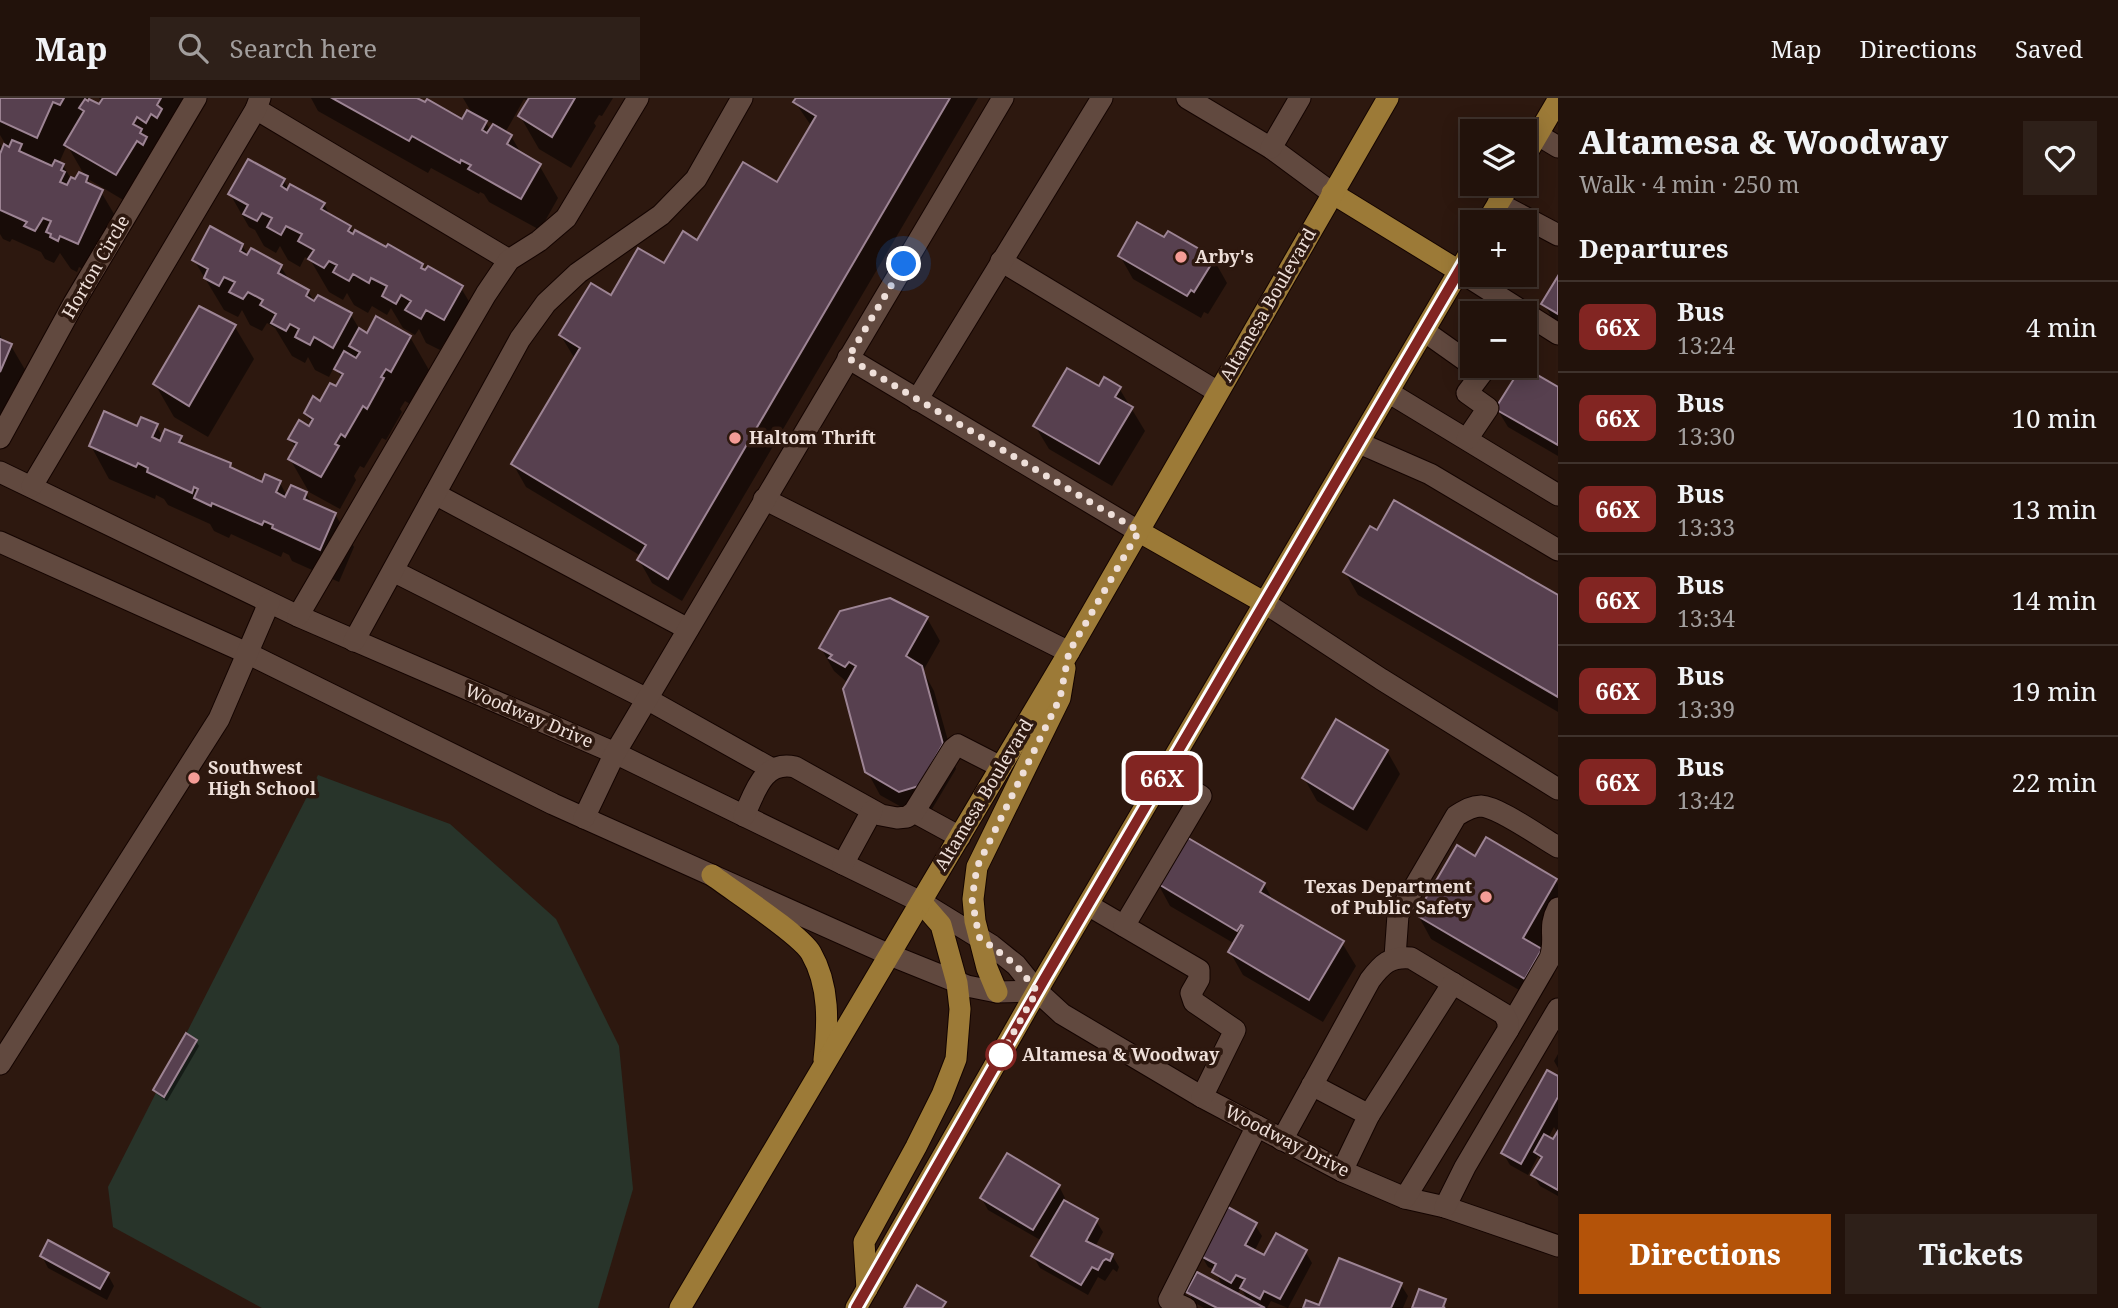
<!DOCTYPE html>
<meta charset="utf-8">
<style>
body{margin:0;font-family:"Noto Serif",serif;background:#2e2019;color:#f1f3f6;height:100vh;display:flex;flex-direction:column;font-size:26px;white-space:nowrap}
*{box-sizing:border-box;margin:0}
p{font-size:23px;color:#a29e9d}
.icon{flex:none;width:38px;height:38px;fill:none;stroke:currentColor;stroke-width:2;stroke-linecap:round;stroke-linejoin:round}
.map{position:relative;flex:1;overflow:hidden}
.details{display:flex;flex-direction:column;background:#22120b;width:560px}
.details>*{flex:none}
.badge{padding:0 14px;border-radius:10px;font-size:24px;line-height:46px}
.buttons{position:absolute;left:1460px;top:21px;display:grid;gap:14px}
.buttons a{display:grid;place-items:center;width:77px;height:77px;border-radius:0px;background:#22120b;box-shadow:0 4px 18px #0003,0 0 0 2px #3f322c;font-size:35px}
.you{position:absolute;width:35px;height:35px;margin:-18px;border:5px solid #fff;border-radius:50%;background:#1a73e8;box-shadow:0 0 0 10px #1a73e833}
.map>.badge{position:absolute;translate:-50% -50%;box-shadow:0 0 0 4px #fff}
h2{padding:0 21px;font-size:26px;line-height:63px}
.round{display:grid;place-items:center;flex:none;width:74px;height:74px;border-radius:0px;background:#2e2019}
.headline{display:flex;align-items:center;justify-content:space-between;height:119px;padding:0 21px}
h1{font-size:33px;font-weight:800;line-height:52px}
.cta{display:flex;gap:14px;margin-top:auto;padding:14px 21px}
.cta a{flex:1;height:80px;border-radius:0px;background:#b45309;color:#fff;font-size:28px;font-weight:800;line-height:80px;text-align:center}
.cta a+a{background:#2e2019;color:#f1f3f6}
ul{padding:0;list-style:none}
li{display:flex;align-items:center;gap:21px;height:91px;padding:0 21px;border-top:2px solid #3f322c}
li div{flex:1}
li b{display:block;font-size:26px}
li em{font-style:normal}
li .badge{min-width:77px;font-weight:700;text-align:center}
header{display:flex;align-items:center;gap:42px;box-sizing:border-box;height:98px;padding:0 35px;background:#22120b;border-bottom:2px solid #3f322c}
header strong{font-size:33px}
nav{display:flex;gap:38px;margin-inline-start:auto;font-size:24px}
.search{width:490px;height:63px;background:#2e2019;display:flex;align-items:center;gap:18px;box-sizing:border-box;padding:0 24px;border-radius:0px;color:#a29e9d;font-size:26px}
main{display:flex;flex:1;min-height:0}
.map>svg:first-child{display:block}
</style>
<header>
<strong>Map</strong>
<div class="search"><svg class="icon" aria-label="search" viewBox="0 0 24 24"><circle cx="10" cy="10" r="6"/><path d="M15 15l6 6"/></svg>Search here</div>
<nav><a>Map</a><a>Directions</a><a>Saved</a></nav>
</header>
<main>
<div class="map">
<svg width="1558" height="1210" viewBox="0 0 1558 1210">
<rect width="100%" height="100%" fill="#2d180f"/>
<path fill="#28342a" d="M318,677L450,726L556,821L619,948L633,1091L598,1210H262L113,1129L108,1089Z"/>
<g fill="#0007" fill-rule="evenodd">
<path d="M0,0H88L87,2L99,9L102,5L99,0H187L154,54L165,73L162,78L156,75L135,109L88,81L93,90L101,94L120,126L97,178L79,169L77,174L71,171L60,155L54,165L45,161L41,154L12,141L10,144L3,141L0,136V46L3,52L6,47L0,37ZM67,47L85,78L76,83L71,81L63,67L59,65Z"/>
<path d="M311,0H413L463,23L473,17L463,0H613L602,18L599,17L594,25L596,28L571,70L539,51L520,18L529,4L524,1L505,35L511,38L522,57L539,67L558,100L540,132L489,104L484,96L480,94L479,96L431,70L428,75L318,13ZM484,21L494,26L491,33Z"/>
<path d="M798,0H978L682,503L652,485L639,462L641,458L526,389L513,366L575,261L561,238L611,199L664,168L777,87L812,29L795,4Z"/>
<path d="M284,83L289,92L324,106L331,119L350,129L354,137L422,168L426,175L461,190L480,222L463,254L445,244L440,252L426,245L419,231L415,237L403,230L391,210L387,217L372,208L368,215L354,207L347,195L343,202L329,194L311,163L305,159L300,169L288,162L280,148L276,155L264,148L255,132L249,129L230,96Z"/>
<path d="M1164,142L1214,162L1227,185L1208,216L1204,214L1201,220L1133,181L1120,158Z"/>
<path d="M242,147L249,159L281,169L290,183L308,193L315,205L351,217L360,232L367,237L410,239L429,272L410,306L405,303L400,311L402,314L386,342L382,340L364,370L360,368L354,378L356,382L340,411L309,394L290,361L296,350L290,341L310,331L312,326L306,315L337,291L342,281L338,273L333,271L329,279L315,272L308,259L305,265L292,258L275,230L267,225L262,233L250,227L242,212L238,219L224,212L194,162Z"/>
<path d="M1558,182V230L1544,206Z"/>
<path d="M210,214L235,229L254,261L208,339L174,319L155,286Z"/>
<path d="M0,237L4,245L11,248L30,280L0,332Z"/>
<path d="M1119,290L1145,333L1112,388L1049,351L1035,328L1100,291Z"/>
<path d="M1558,291V358L1508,329L1497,311Z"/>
<path d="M156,328L163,339L181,340L187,349L230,366L234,373L263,386L280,385L287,398L306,395L312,406L335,416L354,449L339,484L292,463L289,457L283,454L281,459L231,436L229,440L214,433L210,426L168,407L164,401L156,397L155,401L109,381L91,348L138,330Z"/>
<path d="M1345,474L1558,499V614L1358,497Z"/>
<path d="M927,520L940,543L923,573L934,593L956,671L932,711L914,716L880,697L867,673L848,585L834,573L821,550Z"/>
<path d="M1387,653L1400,676L1367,733L1317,703L1304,680Z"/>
<path d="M1476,760L1556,782L1558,786V824L1541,853L1554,876L1538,903L1431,841L1418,817Z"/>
<path d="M1157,784L1264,786L1274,804L1342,845L1356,868L1323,924L1243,877L1230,854L1235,846L1170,808Z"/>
<path d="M196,943L199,948L167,1003L158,997L155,992Z"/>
<path d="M1558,956V970L1554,963Z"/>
<path d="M1558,980V1098L1540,1088L1533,1077L1541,1063L1538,1058L1528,1077L1510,1067L1503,1055ZM1554,1029L1558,1036L1554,1044L1548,1040Z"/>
<path d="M1059,1088L1065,1100L1063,1103L1096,1123L1103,1134L1095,1149L1112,1157L1119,1169L1117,1174L1113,1171L1105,1183L1098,1179L1088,1197L1040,1170L1033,1158L1042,1143L988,1112L982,1101Z"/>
<path d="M1255,1127L1262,1138L1254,1154L1265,1160L1305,1153L1312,1165L1288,1210L1271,1203L1267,1210H1204L1195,1205L1188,1194L1223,1190L1215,1172L1208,1169L1201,1157ZM1241,1190L1249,1204L1237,1197Z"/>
<path d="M42,1158L108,1177L114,1188L107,1202L48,1170Z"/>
<path d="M1340,1162L1401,1187L1408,1198L1403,1210H1305H1320Z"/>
</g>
<g fill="#57404f" stroke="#9d8494" stroke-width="2">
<path d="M0,0H64L60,7L53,4L37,40L0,23Z"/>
<path d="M103,0H161L157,7L162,11L157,20L151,16L146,25L137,19L133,26L142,31L140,35L147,39L143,47L137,43L116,77L64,47L84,13L79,10L85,1L88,3L89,1L99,6Z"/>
<path d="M332,0H417L425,4L427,1L462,21L467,12L487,23L482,32L487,35L493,26L512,37L507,46L541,66L521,101L468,71L471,67L461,62L460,65L412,38L409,43Z"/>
<path d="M529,0H575L552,39L518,18Z"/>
<path d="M796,0H950L668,481L637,462L646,447L511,366L580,250L559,237L591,185L611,197L638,150L664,165L683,133L697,142L743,64L777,84L816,18L793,4Z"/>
<path d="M12,42L22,46L19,53L52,68L55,62L64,66L61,72L65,74L60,84L67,87L71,79L75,81L79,74L88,78L86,84L103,92L78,146L60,138L58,143L50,139L51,136L46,134L51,123L43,120L35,133L24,128L27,124L0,112V56L4,46L9,49Z"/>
<path d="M248,61L285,81L281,88L287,92L290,86L325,105L321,111L351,128L348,133L353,136L355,132L386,149L388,146L423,166L421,170L425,172L428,168L463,188L444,222L426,212L421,221L405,212L411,203L401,197L396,206L382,198L387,188L371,180L369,185L353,176L349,183L333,174L337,167L329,163L324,170L308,161L314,152L298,143L302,136L286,128L281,137L267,129L272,120L262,115L257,123L243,116L248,107L228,96Z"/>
<path d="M1137,124L1164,139L1168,133L1215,160L1194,194L1191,192L1187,198L1118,158Z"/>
<path d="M210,128L243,146L240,153L247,157L251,150L282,167L278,175L309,192L306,198L314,203L318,197L352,215L333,250L314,239L310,247L295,239L299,231L290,226L286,233L271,225L276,216L260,207L263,202L248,194L243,201L229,194L235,184L224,179L219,188L204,180L208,171L192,162Z"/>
<path d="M1558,178V216L1541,206Z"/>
<path d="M199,208L236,227L189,308L153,286Z"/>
<path d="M376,218L411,238L391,274L386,271L381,279L384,280L367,311L363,308L345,339L341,336L335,346L339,348L321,379L288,361L297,345L288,341L299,322L309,328L313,321L304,315L313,298L320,303L330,285L336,288L343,276L334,271L344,253L356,260L360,254L349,248L359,230L367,235Z"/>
<path d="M0,241L12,246L0,274Z"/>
<path d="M1522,268L1558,289V347L1495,311Z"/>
<path d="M1067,270L1099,288L1104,279L1121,289L1115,299L1133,309L1099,366L1033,328Z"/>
<path d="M104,313L137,328L141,319L158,326L152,339L160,343L165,331L182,338L179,344L231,365L230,369L262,384L265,376L281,383L276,394L285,399L291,387L307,394L304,401L336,415L320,452L272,430L273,427L264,423L262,427L212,405L211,408L194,400L198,391L194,389L192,395L147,374L148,370L138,365L136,369L89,348Z"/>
<path d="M1394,402L1558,497V599L1343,474L1370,428L1377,432Z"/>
<path d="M890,500L928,519L906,558L922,568L943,646L919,688L899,694L865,674L843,591L856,568L849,564L845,569L829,560L832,557L819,550L840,513Z"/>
<path d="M1336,621L1388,652L1353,711L1302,680Z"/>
<path d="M1183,737L1265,785L1260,794L1344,843L1309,902L1228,854L1243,828L1241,827L1237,833L1155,784Z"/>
<path d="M1486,739L1557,781L1523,840L1542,851L1525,881L1416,817L1457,747L1475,758Z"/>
<path d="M186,935L197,942L164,999L153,992Z"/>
<path d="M1547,972L1558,978V999L1521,1066L1501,1055Z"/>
<path d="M1558,1033V1092L1531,1077L1542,1059L1534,1054L1544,1036L1553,1041Z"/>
<path d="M1007,1055L1060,1087L1033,1132L980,1100Z"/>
<path d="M1064,1102L1098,1121L1086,1143L1113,1156L1110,1163L1106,1161L1103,1163L1098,1172L1092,1169L1081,1187L1031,1158Z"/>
<path d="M1226,1108L1257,1125L1245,1147L1264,1157L1276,1135L1307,1152L1280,1201L1264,1193L1260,1201L1240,1190L1245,1181L1236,1177L1231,1185L1212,1174L1216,1166L1199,1157Z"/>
<path d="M48,1142L109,1175L100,1191L40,1158Z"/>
<path d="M1339,1160L1402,1185L1391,1210H1303L1306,1202L1319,1207Z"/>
<path d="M1197,1174L1265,1210H1217L1186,1194Z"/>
<path d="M917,1187L946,1204L942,1210H904Z"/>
<path d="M1419,1191L1446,1201L1443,1209L1445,1210H1412Z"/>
</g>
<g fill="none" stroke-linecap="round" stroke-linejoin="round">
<g stroke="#140400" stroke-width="23">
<g id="minor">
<path d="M1187,0L1271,50L1332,95"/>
<path d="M256,11L509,162"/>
<path d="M1538,37L1558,49"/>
<path d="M1271,50L1300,0"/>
<path d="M1498,105L1558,137"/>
<path d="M1001,163L1218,294"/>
<path d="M1459,173L1558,236"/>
<path d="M1424,233L1472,267"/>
<path d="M848,260L1138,433"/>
<path d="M1388,294L1558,397"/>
<path d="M917,302L1102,0"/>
<path d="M0,340L74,205L196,0"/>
<path d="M1467,341L1488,310L1467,295L1482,275L1473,268"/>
<path d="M1359,345L1430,376L1558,452"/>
<path d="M0,374L298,518L615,655L921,804L991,847L1016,867L1037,893L1062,916L1202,999L1342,1073L1405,1100L1445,1109L1558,1148"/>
<path d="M32,388L256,11L260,0"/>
<path d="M435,396L688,531"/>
<path d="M764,401L1069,554"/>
<path d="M0,444L247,555L553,706L890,857L967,888L997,894L1037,893"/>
<path d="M393,473L647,601L772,671"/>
<path d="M1265,505L1381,581L1558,691"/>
<path d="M298,518L486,196L509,162L539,143L566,120L638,0"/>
<path d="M354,543L520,241L546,205L578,175L661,117L696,81L742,0"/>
<path d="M914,714L960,739"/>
<path d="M744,718C755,694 763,662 795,669L881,717L897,720L907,719L914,714L953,651L958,647L1001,669"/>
<path d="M584,720L615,655L1003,0"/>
<path d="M843,766L872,713"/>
<path d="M1088,807L1199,872V881L1191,895L1194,904L1235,932L1202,999"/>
<path d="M1124,828L1201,698L1165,676"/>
<path d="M1395,859L1398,817L1456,718C1464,713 1471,708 1481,708C1499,709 1540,739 1558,749"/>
<path d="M1508,932L1550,860C1557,840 1547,830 1558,810"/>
<path d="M0,966L219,621L269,505"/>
<path d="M1312,987L1369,1017"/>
<path d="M1282,1042L1370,882C1382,866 1390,858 1411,860L1504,916L1508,924V932L1405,1100"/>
<path d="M1342,1073L1369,1017L1453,885"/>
<path d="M1445,1109L1465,1069L1558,911"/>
<path d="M1186,1210L1169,1202L1257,1028"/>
</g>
</g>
<g stroke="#140400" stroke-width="23">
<g id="major">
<path d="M1524,60L1558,2"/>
<path d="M1332,95L1459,173"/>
<path d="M1487,124L1510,86"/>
<path d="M1138,433L1265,505"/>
<path d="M712,777C733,793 800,836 811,855C830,888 828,926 824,962"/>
<path d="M997,894L987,870L975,823L973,801L977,769L1060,600L1065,570"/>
<path d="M867,1191L864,1144L916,1049L942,997L956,961L960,911L957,885L941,827L921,804"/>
<path d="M680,1210L1069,554L1388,0"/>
<path d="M856,1210L1037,893L1472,151"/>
</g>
</g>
<use href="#minor" stroke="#61493f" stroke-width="21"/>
<use href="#major" stroke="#9c7a37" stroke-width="21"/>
</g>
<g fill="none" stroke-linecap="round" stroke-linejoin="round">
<g stroke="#fff" stroke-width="16">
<path id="line" d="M856,1210L1045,880L1472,151"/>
</g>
<use href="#line" stroke="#822522" stroke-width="10"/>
<path stroke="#eedfd9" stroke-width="7" stroke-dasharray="0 12.6" d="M904,166L848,260L1139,433L1069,554L1060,600L977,769L972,801L979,839L1016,867L1037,893L998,962L1001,957"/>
</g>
<g fill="#f59c96" stroke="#2d180f" stroke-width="2.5">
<circle cx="1181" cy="159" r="7"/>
<circle cx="735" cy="340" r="7"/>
<circle cx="194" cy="680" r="7"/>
<circle cx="1486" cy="799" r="7"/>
</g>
<circle fill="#fff" stroke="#822522" stroke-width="3.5" cx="1001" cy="957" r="14"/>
<g text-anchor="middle" stroke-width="7" stroke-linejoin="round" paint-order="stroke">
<g font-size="18" font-weight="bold" fill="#eedfd9" stroke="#2d180f" text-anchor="start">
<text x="1195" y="165">Arby's</text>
<text x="749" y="346">Haltom Thrift</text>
<text x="208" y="676">Southwest<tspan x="208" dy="21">High School</tspan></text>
<text x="1472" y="795" text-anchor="end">Texas Department<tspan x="1472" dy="21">of Public Safety</tspan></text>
</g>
<g font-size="18" fill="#eedfd9" stroke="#2d180f">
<text transform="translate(96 169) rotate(-60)" y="6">Horton Circle</text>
<text transform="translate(1268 207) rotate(-60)" y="6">Altamesa Boulevard</text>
<text transform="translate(529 618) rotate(23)" y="6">Woodway Drive</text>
<text transform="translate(984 697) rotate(-59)" y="6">Altamesa Boulevard</text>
<text transform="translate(1287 1043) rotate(27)" y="6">Woodway Drive</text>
</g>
<g font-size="18" font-weight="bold" fill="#eedfd9" stroke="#2d180f" text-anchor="start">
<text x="1022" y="963">Altamesa &amp; Woodway</text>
</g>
</g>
</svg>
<div class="buttons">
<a><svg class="icon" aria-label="layers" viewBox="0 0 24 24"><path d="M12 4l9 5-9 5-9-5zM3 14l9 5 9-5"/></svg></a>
<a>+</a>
<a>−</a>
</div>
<div class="you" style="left:904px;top:166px"></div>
<b class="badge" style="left:1162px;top:680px;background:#822522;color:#fff">66X</b>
</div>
<section class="details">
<div class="headline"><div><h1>Altamesa &amp; Woodway</h1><p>Walk · 4 min · 250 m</p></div><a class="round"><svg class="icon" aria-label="heart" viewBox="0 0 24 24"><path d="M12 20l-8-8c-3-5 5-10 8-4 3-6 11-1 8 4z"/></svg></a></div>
<h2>Departures</h2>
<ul>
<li><span class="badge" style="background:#822522;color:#fff">66X</span><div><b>Bus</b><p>13:24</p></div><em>4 min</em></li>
<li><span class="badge" style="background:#822522;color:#fff">66X</span><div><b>Bus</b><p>13:30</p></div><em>10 min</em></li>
<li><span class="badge" style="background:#822522;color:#fff">66X</span><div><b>Bus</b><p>13:33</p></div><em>13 min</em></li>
<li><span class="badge" style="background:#822522;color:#fff">66X</span><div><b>Bus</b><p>13:34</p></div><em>14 min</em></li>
<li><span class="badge" style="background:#822522;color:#fff">66X</span><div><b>Bus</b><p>13:39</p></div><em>19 min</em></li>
<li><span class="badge" style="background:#822522;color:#fff">66X</span><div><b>Bus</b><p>13:42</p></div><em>22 min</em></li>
</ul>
<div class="cta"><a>Directions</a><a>Tickets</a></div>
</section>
</main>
